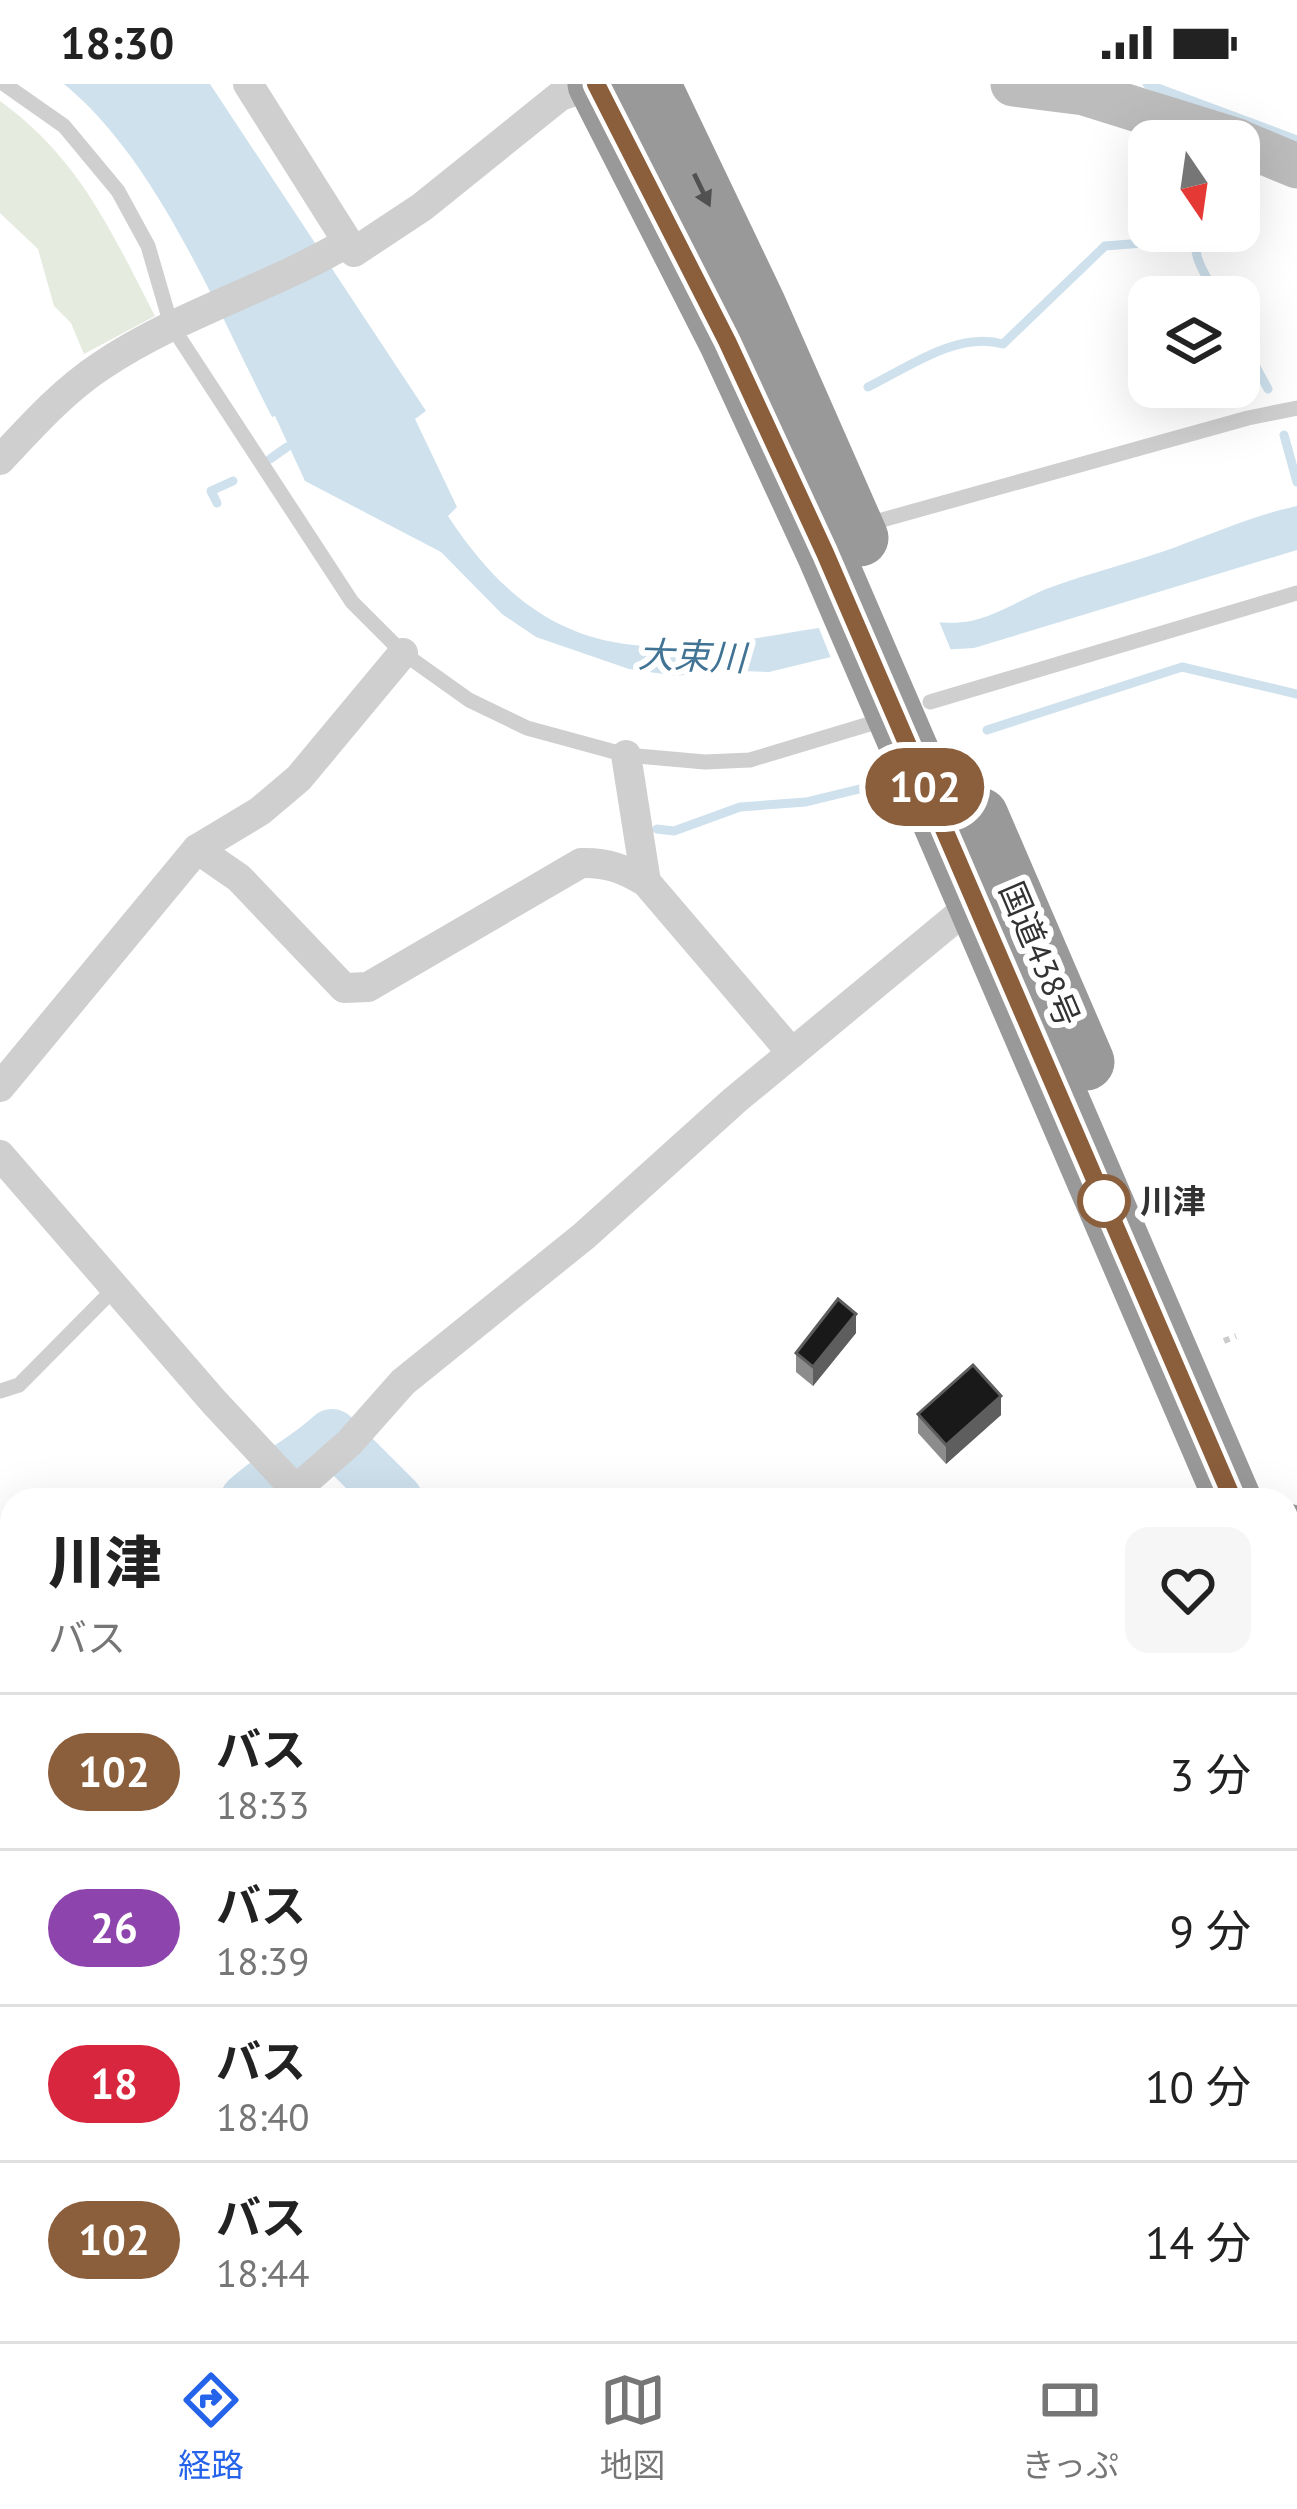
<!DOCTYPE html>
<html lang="ja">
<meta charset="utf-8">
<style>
body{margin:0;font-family:"PT Sans","Noto Sans JP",sans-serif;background:#f6f6f6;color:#222;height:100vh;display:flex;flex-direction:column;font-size:45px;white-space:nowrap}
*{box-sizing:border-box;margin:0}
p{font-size:39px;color:#767676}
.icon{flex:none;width:66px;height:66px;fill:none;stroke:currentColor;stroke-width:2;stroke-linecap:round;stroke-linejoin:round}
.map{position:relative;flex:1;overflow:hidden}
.details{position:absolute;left:0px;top:1404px;width:1299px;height:855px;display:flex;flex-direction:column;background:#fff;border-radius:36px 36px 0 0;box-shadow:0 12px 48px #0002}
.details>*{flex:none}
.badge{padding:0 24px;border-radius:39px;font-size:42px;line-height:78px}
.needle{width:78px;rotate:167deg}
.controls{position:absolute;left:1128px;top:36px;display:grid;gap:24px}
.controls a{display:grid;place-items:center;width:132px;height:132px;border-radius:24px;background:#fff;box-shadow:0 12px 48px #0002;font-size:60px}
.map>.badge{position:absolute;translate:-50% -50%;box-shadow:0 0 0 6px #fff}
.round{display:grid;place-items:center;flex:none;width:126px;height:126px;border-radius:24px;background:#f6f6f6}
.headline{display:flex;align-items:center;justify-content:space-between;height:204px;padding:0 48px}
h1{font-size:57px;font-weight:800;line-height:90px}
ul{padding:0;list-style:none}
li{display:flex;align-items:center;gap:36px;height:156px;padding:0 48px;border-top:3px solid #e0e0e0}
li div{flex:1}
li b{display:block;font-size:45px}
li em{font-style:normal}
li .badge{min-width:132px;font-weight:700;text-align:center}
.status{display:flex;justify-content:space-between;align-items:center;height:84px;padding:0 60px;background:#fff;direction:ltr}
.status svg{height:33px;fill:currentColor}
.tabs{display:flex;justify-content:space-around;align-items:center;height:168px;border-top:3px solid #e0e0e0;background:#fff;font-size:33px;color:#767676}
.tabs a{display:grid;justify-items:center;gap:6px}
.tabs .current{color:#2563eb}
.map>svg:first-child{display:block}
</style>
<div class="status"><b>18:30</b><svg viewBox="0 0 49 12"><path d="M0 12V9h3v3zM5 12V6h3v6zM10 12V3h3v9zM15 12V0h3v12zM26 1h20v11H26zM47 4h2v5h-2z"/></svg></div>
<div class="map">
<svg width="1297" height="2257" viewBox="0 0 1297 2257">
<rect width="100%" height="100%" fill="#fff"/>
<path fill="#e5ebde" d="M0,17C79,74 111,147 155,232L84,270L71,239L54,222L38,165L0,129Z"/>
<path fill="#cee1ed" d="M64,0H210L426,327L415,335L457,423L448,432C566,613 691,561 870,536C903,531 939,543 971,537C996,532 1022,515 1046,505C1089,489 1134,478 1176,463C1217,448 1255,431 1297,422V466L974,564L835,572L769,588L713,586L677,592L629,585L536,553L502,530L441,468L305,397L275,332L272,333C216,225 158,77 64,0Z"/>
<path fill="#fff" d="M885,528L936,530L953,571L833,579L816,537Z"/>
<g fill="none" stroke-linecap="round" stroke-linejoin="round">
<g stroke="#cee1ed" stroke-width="9">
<path d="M1147,0L1297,56"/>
<path d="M1197,147C1190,172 1206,192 1218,213"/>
<path d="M1239,252L1268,305"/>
<path d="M868,303C909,283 957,247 1003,260L1105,162L1194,155"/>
<path d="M1284,351L1297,398"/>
<path d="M270,375L287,363"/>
<path d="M217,419L211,407L233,397"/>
<path d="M987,646L1182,583L1297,610"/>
<path d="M657,745L674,747L740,723L806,718L884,699"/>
<path d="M0,1955L12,1974"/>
</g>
<g stroke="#cee1ed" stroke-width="54">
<path d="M247,1416C274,1391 305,1377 332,1352L396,1416"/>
<path d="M0,1623L12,1610"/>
</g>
<path stroke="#ccc" stroke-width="6" stroke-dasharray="6 6" stroke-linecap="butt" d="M1224,1257L1236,1252"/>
<g stroke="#cfcfcf" stroke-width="15">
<path d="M4,0L64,42L118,107L148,162L171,241L352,518L403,569L469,616L527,644L626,671L705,678L750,676L886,635"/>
<path d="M864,441L1248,334L1297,324"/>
<path d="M930,618L1297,509"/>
<path d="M0,1307L19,1301L115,1204"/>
<path d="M1237,2257L1242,2247"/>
</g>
<g stroke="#cfcfcf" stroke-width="30">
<path d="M248,0L354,168L422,123L560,12L595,0"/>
<path d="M0,376C31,343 63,307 101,282C178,230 269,205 348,158"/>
<path d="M626,671L646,798"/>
<path d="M197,765L239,794L344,904L368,903L581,779C607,778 624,785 646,798L792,969"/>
<path d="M0,1003L197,765L260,727L299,694L403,569"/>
<path d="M0,1071L214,1318L296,1406"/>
<path d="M284,1416L349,1359L403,1298L584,1152L735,1016L983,811"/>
<path d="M0,1650L12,1640"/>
<path d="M377,2257L384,2247"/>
</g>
<g stroke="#bcbcbc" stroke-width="45">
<path d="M1013,0L1084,9L1238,57"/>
<path d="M1239,58L1297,82"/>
<path d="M0,2012L12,2032"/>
<path d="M100,2247L103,2257"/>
</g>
<g stroke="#999" stroke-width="57">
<path d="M596,0L727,257L825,469L1233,1416"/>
<path d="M652,0L757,220L860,454"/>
<path d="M980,732L1086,978"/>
<path d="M1287,1448L1297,1471"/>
<path d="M1287,1539L1297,1562"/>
</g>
</g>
<g fill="#8c8c8c">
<path d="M856,1249L813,1302L796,1288V1269Z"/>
<path d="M918,1330L1001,1331L946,1380L918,1349Z"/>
</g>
<g fill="#5e5e5e">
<path d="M856,1230V1249L813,1302V1283Z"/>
<path d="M1001,1312V1331L946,1380V1361Z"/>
</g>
<g fill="#191919" stroke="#5e5e5e" stroke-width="3">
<path d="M838,1215L856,1230L813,1283L796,1269Z"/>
<path d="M973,1281L1001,1312L946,1361L918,1330Z"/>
</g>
<defs><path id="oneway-solid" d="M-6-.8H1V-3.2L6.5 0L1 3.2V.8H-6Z" transform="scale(3)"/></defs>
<use fill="#515151" href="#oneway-solid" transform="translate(702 106) rotate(64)"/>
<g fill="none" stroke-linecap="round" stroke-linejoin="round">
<g stroke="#fff" stroke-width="27">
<path id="line" d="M596,0L727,257L825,469L1233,1416"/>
</g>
<use href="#line" stroke="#8b5e3c" stroke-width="18"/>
</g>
<circle fill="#fff" stroke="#8b5e3c" stroke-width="6" cx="1104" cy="1117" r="24"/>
<g text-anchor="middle" stroke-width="12" stroke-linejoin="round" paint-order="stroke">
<g font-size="33" fill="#323232" stroke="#fff">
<text transform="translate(1040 870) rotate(67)" y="12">国道438号</text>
</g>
<g font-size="33" font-weight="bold" fill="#323232" stroke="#fff" text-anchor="start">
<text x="1140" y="1129">川津</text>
</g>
<g font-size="36" font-style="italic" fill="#407394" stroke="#fff">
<text transform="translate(692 572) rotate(2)" y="13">大束川</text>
</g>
</g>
</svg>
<div class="controls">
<a><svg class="needle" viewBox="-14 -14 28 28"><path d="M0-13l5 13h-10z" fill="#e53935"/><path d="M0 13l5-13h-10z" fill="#767676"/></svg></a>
<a><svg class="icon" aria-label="layers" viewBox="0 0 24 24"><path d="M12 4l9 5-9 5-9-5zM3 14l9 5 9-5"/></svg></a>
</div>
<b class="badge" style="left:925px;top:703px;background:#8b5e3c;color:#fff">102</b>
<section class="details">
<div class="headline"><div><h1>川津</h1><p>バス</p></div><a class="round"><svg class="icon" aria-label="heart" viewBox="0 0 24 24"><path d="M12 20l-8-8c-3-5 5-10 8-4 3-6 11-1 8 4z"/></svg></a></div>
<ul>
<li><span class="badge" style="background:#8b5e3c;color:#fff">102</span><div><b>バス</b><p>18:33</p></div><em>3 分</em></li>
<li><span class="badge" style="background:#8e44ad;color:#fff">26</span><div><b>バス</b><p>18:39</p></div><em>9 分</em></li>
<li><span class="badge" style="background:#d7263d;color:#fff">18</span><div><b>バス</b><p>18:40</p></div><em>10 分</em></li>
<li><span class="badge" style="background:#8b5e3c;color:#fff">102</span><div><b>バス</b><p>18:44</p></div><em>14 分</em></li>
</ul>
</section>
</div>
<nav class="tabs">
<a class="current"><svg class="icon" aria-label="directions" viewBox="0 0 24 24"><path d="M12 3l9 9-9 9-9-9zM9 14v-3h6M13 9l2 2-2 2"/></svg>経路</a>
<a><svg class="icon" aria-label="map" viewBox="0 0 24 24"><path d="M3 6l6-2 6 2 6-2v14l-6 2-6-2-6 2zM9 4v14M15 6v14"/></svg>地図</a>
<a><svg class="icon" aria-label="tickets" viewBox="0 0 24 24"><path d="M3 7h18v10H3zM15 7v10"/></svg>きっぷ</a>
</nav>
